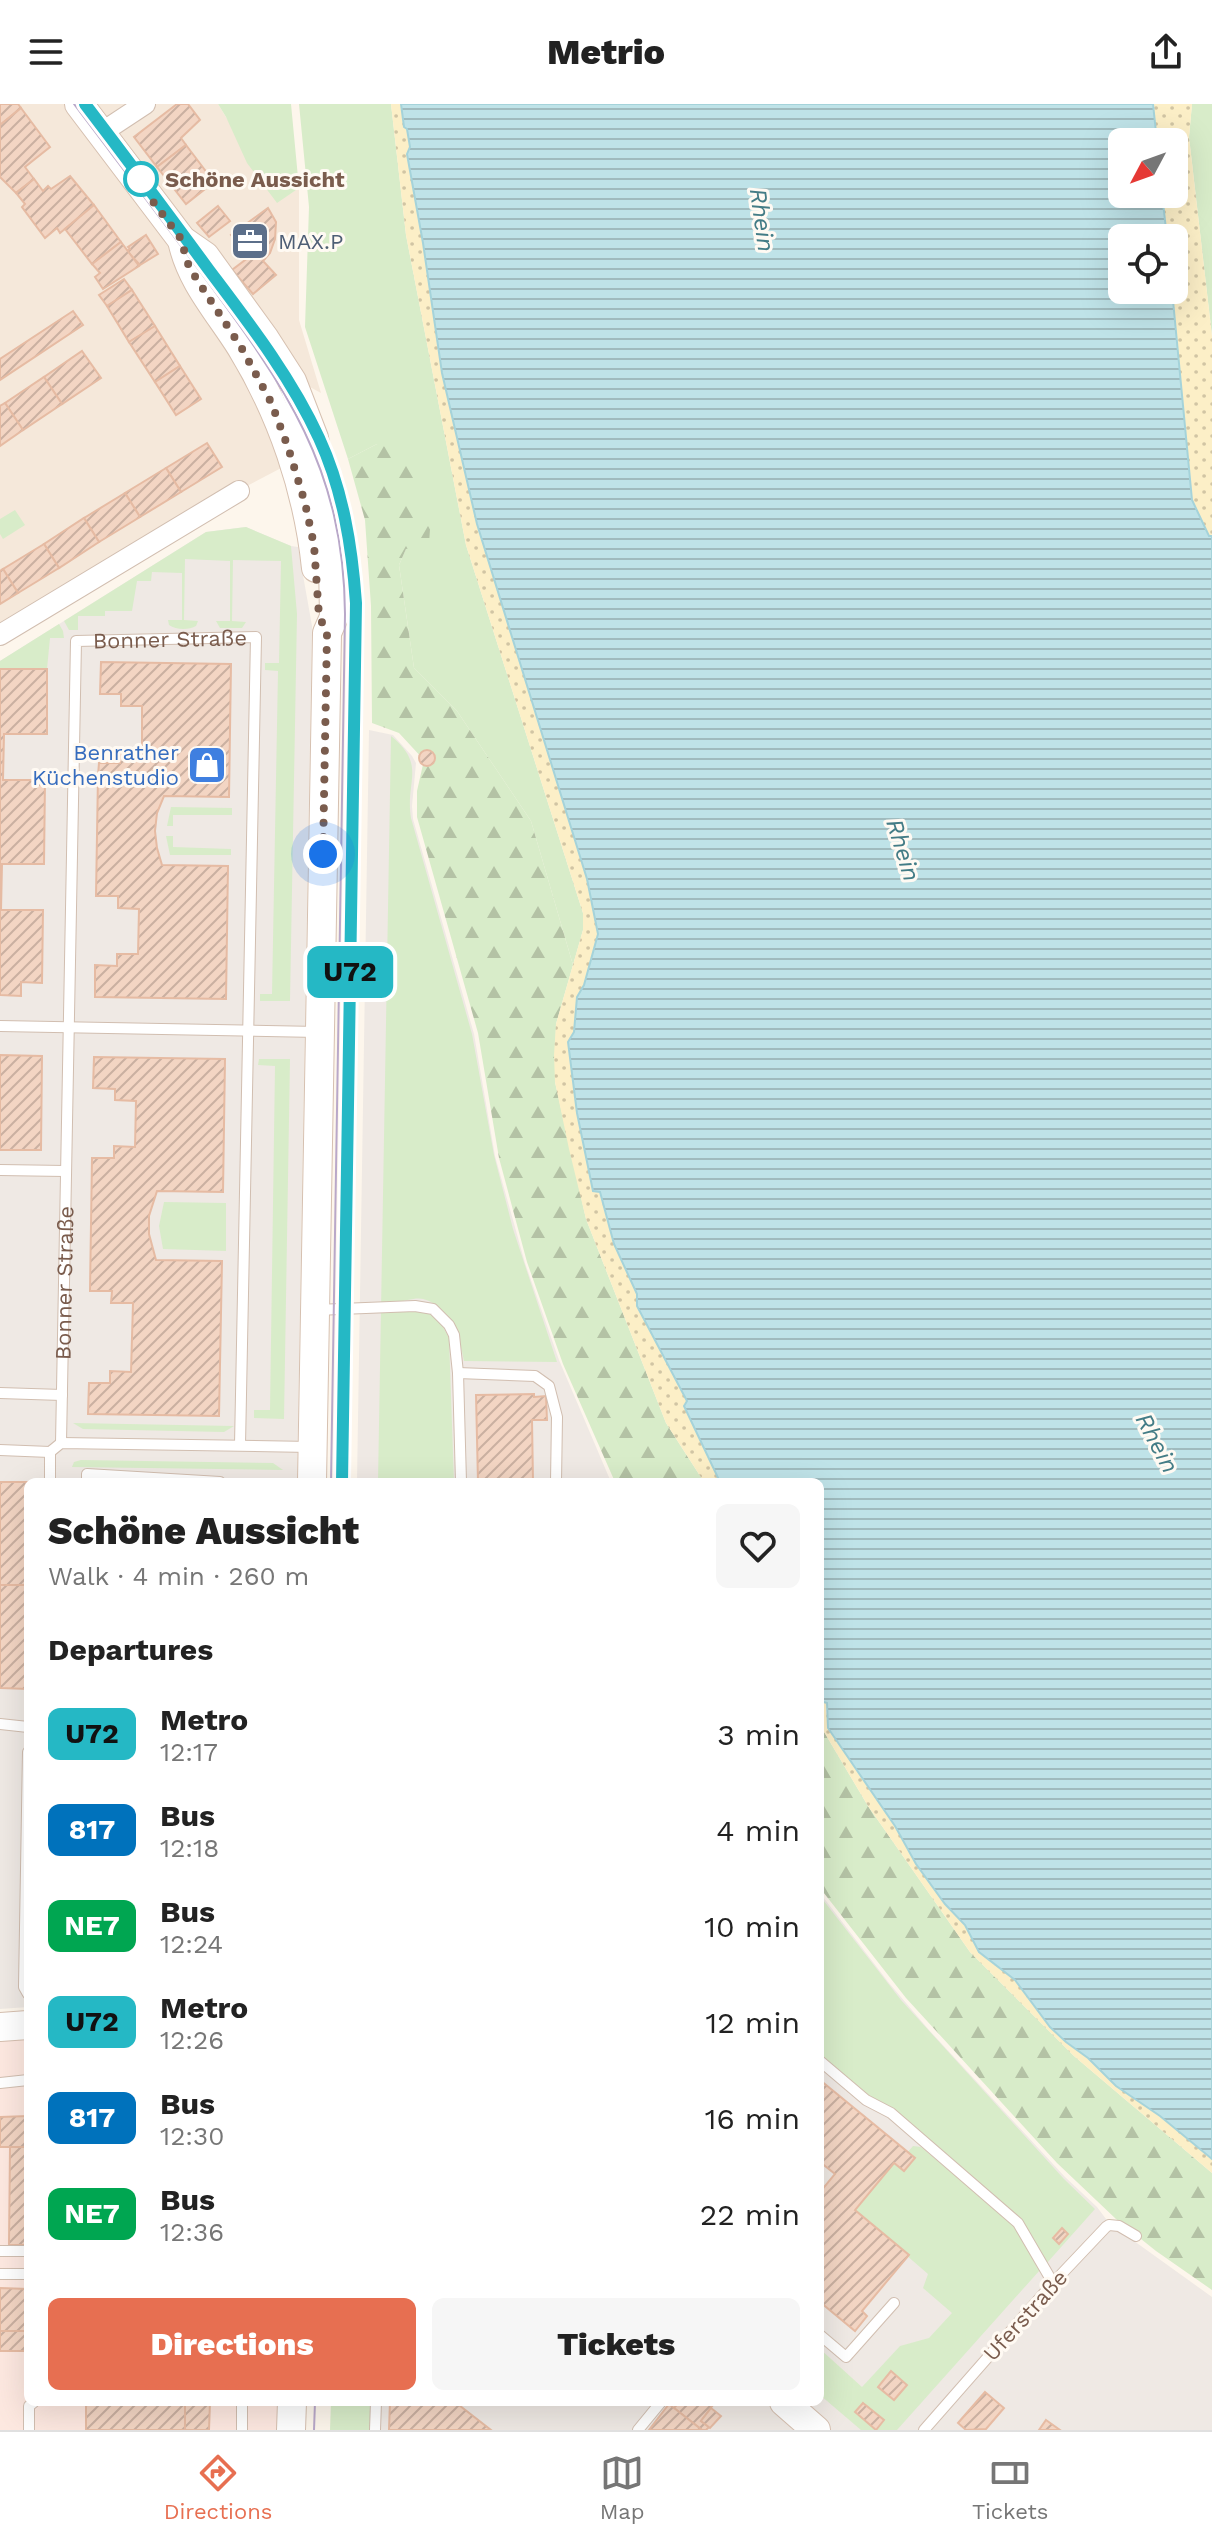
<!DOCTYPE html>
<meta charset="utf-8">
<style>
body{margin:0;font-family:"Work Sans",sans-serif;background:#f6f6f6;color:#222;height:100vh;display:flex;flex-direction:column;font-size:30px;white-space:nowrap}
*{box-sizing:border-box;margin:0}
p{font-size:26px;color:#767676}
.icon{flex:none;width:44px;height:44px;fill:none;stroke:currentColor;stroke-width:2;stroke-linecap:round;stroke-linejoin:round}
.map{position:relative;flex:1;overflow:hidden}
.sheet{position:absolute;left:24px;top:1374px;width:800px;height:928px;display:flex;flex-direction:column;background:#fff;border-radius:12px;box-shadow:0 8px 32px #0002}
.sheet>*{flex:none}
.badge{padding:0 16px;border-radius:12px;font-size:28px;line-height:52px}
.needle{width:52px;rotate:229deg}
.controls{position:absolute;left:1108px;top:24px;display:grid;gap:16px}
.controls a{display:grid;place-items:center;width:80px;height:80px;border-radius:12px;background:#fff;box-shadow:0 8px 32px #0002;font-size:40px}
.you{position:absolute;width:40px;height:40px;margin:-20px;border:6px solid #fff;border-radius:50%;background:#1a73e8;box-shadow:0 0 0 12px #1a73e833}
.map>.badge{position:absolute;translate:-50% -50%;box-shadow:0 0 0 4px #fff}
h2{padding:0 24px;font-size:30px;line-height:72px}
.round{display:grid;place-items:center;flex:none;width:84px;height:84px;border-radius:12px;background:#f6f6f6}
.summary{display:flex;align-items:center;justify-content:space-between;height:136px;padding:0 24px}
h1{font-size:38px;font-weight:800;line-height:60px}
.button{display:flex;gap:16px;margin-top:auto;padding:16px 24px}
.button a{flex:1;height:92px;border-radius:12px;background:#e76f51;color:#fff;font-size:32px;font-weight:800;line-height:92px;text-align:center}
.button a+a{background:#f6f6f6;color:#222}
ul{padding:0;list-style:none}
li{display:flex;align-items:center;gap:24px;height:96px;padding:0 24px}
li div{flex:1}
li b{display:block;font-size:30px}
li em{font-style:normal}
li .badge{min-width:88px;font-weight:700;text-align:center}
header{display:flex;justify-content:space-between;align-items:center;height:104px;padding:0 24px;background:#fff;font-size:36px;font-weight:800}
.dock{display:flex;justify-content:space-around;align-items:center;height:112px;border-top:2px solid #e0e0e0;background:#fff;font-size:22px;color:#767676}
.dock a{display:grid;justify-items:center;gap:4px}
.dock .on{color:#e76f51}
.map>svg:first-child{display:block}
</style>
<header><svg class="icon" aria-label="menu" viewBox="0 0 24 24"><path d="M4 6h16M4 12h16M4 18h16"/></svg>Metrio<svg class="icon" aria-label="share" viewBox="0 0 24 24"><path d="M12 15V3M7 8l5-5 5 5M5 13v7h14v-7"/></svg></header>
<div class="map">
<svg width="1212" height="2326" viewBox="0 0 1212 2326">
<defs>
<pattern id="forest-firs" width="22" height="20" patternUnits="userSpaceOnUse" patternTransform="scale(2)"><rect width="22" height="20" fill="#d8ecc9"/><path d="M5 1l3.5 6h-7zM16 11l3.5 6h-7z" fill="#b4c2a5"/></pattern>
<pattern id="sand-dots" width="8" height="8" patternUnits="userSpaceOnUse" patternTransform="scale(2)"><rect width="8" height="8" fill="#fcefc7"/><path d="M2 2h.1M6 6h.1" fill="none" stroke="#d1c5a4" stroke-width="1.8" stroke-linecap="round"/></pattern>
<pattern id="water-rules" width="6" height="5" patternUnits="userSpaceOnUse" patternTransform="scale(2)"><rect width="6" height="5" fill="#bfe3e8"/><path d="M0 2.5h6" fill="none" stroke="#a0bbbe"/></pattern>
<pattern id="building-hatch" width="6" height="6" patternUnits="userSpaceOnUse" patternTransform="scale(2)"><rect width="6" height="6" fill="#f3d5c3"/><path d="M-1 1l2-2M0 6l6-6M5 7l2-2" fill="none" stroke="#cab0a1"/></pattern>
</defs>
<rect width="100%" height="100%" fill="#fdf6ec"/>
<g fill="#f5e8da">
<path d="M0,0H65L172,141L233,237L285,362L211,401L0,527Z"/>
<path d="M94,0H218L277,98L299,84V216L321,289L308,282Z"/>
</g>
<path fill="#fde8e0" d="M28,1932V2298H288L287,2326H0V1934Z"/>
<g fill="#efe9e4">
<path d="M246,423L291,442L298,443L312,522L297,1378H28V1903L0,1905V557L206,428Z"/>
<path d="M369,626L393,631L412,652L416,659L412,702L413,715L474,930L495,1052L525,1159L559,1256L611,1378H357Z"/>
<path d="M820,1789L889,1879L929,1926L1065,2073L1097,2103L1109,2119L1212,2193V2326H830L797,2298H820Z"/>
<path d="M381,2298H768L802,2326H381Z"/>
</g>
<g fill="#d8ecc9">
<path d="M218,0H291L299,84L277,99L247,59L226,13Z"/>
<path d="M299,0H391L406,131L466,441L583,809V826L573,861L531,717L457,607L414,564L399,461L406,445L377,340L348,355L305,223L309,103Z"/>
<path d="M1192,0H1212V232L1189,33Z"/>
<path d="M15,406L25,421L3,435L0,430V415Z"/>
<path d="M246,423L291,442L297,510L290,897H260V890H272L278,567L265,566V559H279L281,457L233,456L232,517L246,518L242,524H220L216,517H230V457L185,455L184,516L198,517L196,522C189,526 176,526 169,521L168,516H182V469L152,468L151,477H137L132,507H105V512H78V526H69L64,517L206,428Z"/>
<path d="M59,520L63,527L64,534H50L47,565H0V557Z"/>
<path d="M391,632C427,661 405,677 411,714L472,930L494,1051L513,1125L557,1258L464,1257C460,1233 450,1202 423,1195C416,1193 405,1197 397,1198V1208L428,1207L441,1219L449,1234L454,1378H378Z"/>
<path d="M171,703L232,704V711H173V722H167Z"/>
<path d="M166,732H173V743L231,745V751H170Z"/>
<path d="M259,955H290L284,1315L254,1314V1306H270L275,962L258,961Z"/>
<path d="M164,1098L226,1099V1147L163,1145L159,1122Z"/>
<path d="M73,1319L234,1322L224,1328L83,1325Z"/>
<path d="M81,1356L273,1359L283,1366L72,1363L74,1358Z"/>
<path d="M820,1792L901,1896L1064,2075L1095,2105L1046,2160L1022,2117L820,1953Z"/>
<path d="M913,2042L921,2043L1015,2121L1040,2166L897,2326H861L820,2291V2245L862,2283L900,2242L929,2234L952,2209L923,2184L928,2170L853,2105L893,2059L902,2066L912,2054L907,2049Z"/>
<path d="M331,2298H374V2326H330Z"/>
</g>
<g fill="url(#forest-firs)">
<path d="M377,340L408,350L430,425L429,440L406,445L399,461L414,564L457,607L531,717L573,861L556,920L555,978L586,1115L666,1319L704,1378H615L563,1260L527,1158L499,1054L478,929L417,713V687L424,656L399,629L372,619L371,502L365,416L348,355Z"/>
<path d="M820,1621L868,1702L970,1848L1074,1952L1212,2069V2186L1156,2147L1116,2115L1057,2059L906,1894L820,1784Z"/>
</g>
<g fill="url(#sand-dots)">
<path d="M391,0H401L404,23L407,25L410,43L407,50L423,139L442,269L477,420L587,775L598,830L584,881L577,893L574,928L577,1009L593,1087L599,1088L614,1140L637,1190V1202L687,1297L684,1302L720,1378H704L666,1319L586,1115L569,1045L555,978L554,951L556,920L583,826V809L466,441L406,131Z"/>
<path d="M1153,0H1192L1189,33L1212,232V432L1209,433L1192,397L1172,186H1174V134H1167L1162,90H1174V38H1157Z"/>
<path d="M820,1597L827,1599L826,1608L856,1666L895,1722L916,1760L945,1800L965,1821L979,1848L1015,1876L1050,1923L1066,1938L1088,1954L1116,1982L1160,2012L1212,2055V2069L1074,1952L970,1848L868,1702L820,1621Z"/>
</g>
<path fill="url(#water-rules)" stroke="#a5d3da" stroke-width="2" d="M401,0H1153L1157,38H1122V90H1162L1167,134H1122V186H1172L1192,396L1209,432H1212V2055L1160,2012L1116,1982L1088,1954L1066,1938L1050,1923L1015,1876L979,1848L965,1821L945,1800L916,1760L895,1722L828,1624L827,1599L820,1597V1378H720L684,1302L687,1297L637,1202V1190L614,1140L600,1088L593,1087L577,1009L568,938L574,928L577,893L584,881L598,830L587,775L477,420L442,269L423,139L407,50L410,43L407,25L404,23Z"/>
<g fill="url(#building-hatch)" stroke="#e6bba3" stroke-width="2">
<path d="M0,0H18L21,4L0,21Z"/>
<path d="M177,0H188L200,16L181,34L186,41L157,63L134,33Z"/>
<path d="M21,4L50,43L25,63L34,75L16,89L0,73V21Z"/>
<path d="M186,41L214,78L186,100L157,63Z"/>
<path d="M70,72L94,101L60,129L57,124L45,134L22,103L25,100L16,89L34,75L43,87L48,82L51,85Z"/>
<path d="M94,101L121,138L92,160L65,125Z"/>
<path d="M218,102L230,117L209,133L197,119Z"/>
<path d="M268,104L276,118L275,135L270,149L263,157L276,171L253,190L232,166L249,153L231,131Z"/>
<path d="M146,131L158,150L140,161L127,147L130,145L128,143Z"/>
<path d="M121,138L139,162L103,185L95,173L100,169L92,160Z"/>
<path d="M124,175L132,186L107,202L99,191Z"/>
<path d="M132,186L155,222L129,238L107,202Z"/>
<path d="M73,207L83,221L0,276V255Z"/>
<path d="M155,222L180,262L155,278L129,238Z"/>
<path d="M82,247L101,274L62,300L44,273Z"/>
<path d="M180,262L201,295L176,311L155,278Z"/>
<path d="M44,273L62,300L23,326L5,299Z"/>
<path d="M5,299L23,326L0,342V302Z"/>
<path d="M207,339L222,363L181,388L166,364Z"/>
<path d="M166,364L181,388L140,413L125,389Z"/>
<path d="M125,389L140,413L99,438L84,414Z"/>
<path d="M84,414L99,438L59,464L44,440Z"/>
<path d="M44,440L59,464L18,489L3,465Z"/>
<path d="M3,465L18,489L0,500V467Z"/>
<path d="M101,558L231,560L229,693L164,692L157,709L155,727L157,744L162,761L228,762L226,895L95,893V861L117,862V850H138L139,805L118,804V792H96L98,671L99,659H120V648H142V602H121V590H100Z"/>
<path d="M0,565H47V630H4L3,676H45L44,760H2L1,806H43L42,879L21,878V892L0,891Z"/>
<circle cx="427" cy="654" r="8"/>
<path d="M0,951L42,952L41,1046H0Z"/>
<path d="M94,953L225,955L223,1088L157,1087L149,1112V1130L156,1156L222,1157L219,1312L88,1310L89,1279H110V1267L131,1268L133,1199H111L112,1187H90L92,1054H114V1042L135,1043L136,997L115,996V985L93,984Z"/>
<path d="M534,1290V1293L546,1292L547,1316H532L533,1378H478L476,1291Z"/>
<rect x="0" y="1378" width="28" height="103"/>
<path d="M0,1481H28V1585L0,1584Z"/>
<path d="M820,1976L915,2054L904,2067L894,2059L855,2106L909,2151L862,2207L867,2212L855,2227L820,2198V2088L835,2070L820,2058Z"/>
<path d="M28,2012V2043H0V2013Z"/>
<path d="M10,2043H28V2141H9Z"/>
<path d="M1062,2124L1068,2130L1059,2140L1053,2134Z"/>
<path d="M0,2184L28,2185V2227H0Z"/>
<rect x="0" y="2227" width="28" height="20"/>
<path d="M891,2267L907,2281L894,2296L878,2283Z"/>
<path d="M985,2288L1004,2304L986,2325L966,2326L958,2319Z"/>
<rect x="86" y="2298" width="99" height="28"/>
<path d="M185,2298H210L209,2326H185Z"/>
<path d="M390,2298H455L491,2326H389Z"/>
<path d="M679,2298H709L713,2301L701,2317L709,2323L706,2326H702L674,2304Z"/>
<path d="M863,2299L884,2316L876,2326L855,2308Z"/>
<path d="M669,2300L674,2304L702,2326H649Z"/>
<path d="M711,2304L721,2312L710,2324L701,2317Z"/>
<path d="M1046,2316L1060,2326H1039Z"/>
</g>
<g fill="none" stroke-linecap="round" stroke-linejoin="round">
<g stroke="#d1beb0" stroke-width="12">
<g id="lane">
<path d="M0,922L318,928"/>
<path d="M0,1066L65,1067"/>
<path d="M316,1206L415,1202L433,1205L449,1221L454,1231L458,1269L461,1378"/>
<path d="M458,1269L535,1272L549,1282L557,1313L556,1378"/>
<path d="M0,1289L62,1291"/>
<path id="s1" d="M61,1339L76,537L256,533L240,1341"/>
<path d="M0,1346L50,1348L61,1339L311,1343"/>
<path d="M50,1348V1378"/>
<path d="M87,1378V1370L220,1378"/>
<path d="M0,1620L28,1623"/>
<path d="M28,1648L24,1883L28,1890"/>
<path d="M820,1957L866,1996L891,2009L1018,2119L1053,2179"/>
<path d="M0,1979L28,1976"/>
<path d="M0,2147H28"/>
<path d="M0,2170H28"/>
<path d="M820,2231L846,2253L894,2199"/>
<path d="M29,2326V2302L34,2298"/>
<path d="M242,2326V2298"/>
<path d="M375,2326L376,2298"/>
<path d="M638,2326L661,2298"/>
<path d="M924,2326L1053,2179L1106,2123L1109,2121L1119,2122L1136,2132"/>
</g>
</g>
<g stroke="#d1beb0" stroke-width="22">
<g id="street">
<path d="M101,29L145,0"/>
<path d="M0,531L239,387"/>
</g>
</g>
<g stroke="#d6c0b0" stroke-width="30">
<g id="secondary">
<path d="M79,0L182,136L205,152L265,235L292,277L314,334L329,412L333,457L334,513L327,529L312,1378"/>
<path d="M182,136C190,177 220,209 241,243C282,310 308,387 316,464"/>
<path d="M0,1923L28,1921"/>
<path d="M784,2298L816,2326"/>
<path d="M291,2326L292,2298"/>
</g>
</g>
<use href="#lane" stroke="#fff" stroke-width="10"/>
<use href="#street" stroke="#fff" stroke-width="20"/>
<use href="#secondary" stroke="#fff" stroke-width="28"/>
<g stroke="#b9a8c9" stroke-width="2">
<path d="M74,0C117,57 160,113 202,170C285,282 344,364 345,510L331,1378"/>
<path d="M314,2326L315,2298"/>
</g>
</g>
<g fill="none" stroke-linecap="round" stroke-linejoin="round">
<g stroke="#fff" stroke-width="18">
<path id="line" d="M85,0C127,55 168,110 209,166C249,219 291,273 319,334C343,386 352,442 356,499L342,1378"/>
</g>
<use href="#line" stroke="#25b8c5" stroke-width="12"/>
<path stroke="#7a5c4d" stroke-width="8" stroke-dasharray="0 14.4" d="M141,75L139,79L182,136L186,156L194,171L241,243L271,298L288,343L305,399L314,441L319,512L327,529L323,750"/>
</g>
<defs>
<g id="office-square" transform="scale(2)"><rect x="-9" y="-9" width="18" height="18" rx="4" fill="#5c6f8a" stroke="#fffaf3"/><path d="M-6-3h4V-5.5h4V-3h4V5H-6ZM-1-4.5V-3h2v-1.5ZM-6 0V1H6V0Z" fill="#fff"/></g>
<g id="shop-square" transform="scale(2)"><rect x="-9" y="-9" width="18" height="18" rx="4" fill="#3f7fe0" stroke="#fffaf3"/><path d="M-5-2.5h2.3a2.7 3.5 0 0 1 5.4 0H5L5.5 6h-11ZM-1.5-2.5h3a1.5 2.3 0 0 0-3 0Z" fill="#fff"/></g>
</defs>
<g fill-rule="evenodd">
<use href="#office-square" x="250" y="137"/>
<use href="#shop-square" x="207" y="661"/>
</g>
<circle fill="#fff" stroke="#25b8c5" stroke-width="4" cx="141" cy="75" r="16"/>
<g text-anchor="middle" stroke-width="6" stroke-linejoin="round" paint-order="stroke">
<g font-size="22" font-weight="bold" fill="#7a5c4d" stroke="#fffaf3" text-anchor="start">
<text x="165" y="83">Schöne Aussicht</text>
</g>
<g font-size="22" fill="#4e5e75" stroke="#fffaf3" text-anchor="start">
<text x="278" y="145">MAX.P</text>
</g>
<g font-size="22" fill="#7a5c4d" stroke="#fffaf3">
<text dy="8" stroke="none"><textPath href="#s1" startOffset="896">Bonner Straße</textPath></text>
<text dy="8" stroke="none"><textPath href="#s1" startOffset="160">Bonner Straße</textPath></text>
<text transform="translate(1025 2211) rotate(-48)" y="8">Uferstraße</text>
</g>
<g font-size="22" fill="#366cbe" stroke="#fffaf3" text-anchor="end">
<text x="179" y="656">Benrather<tspan x="179" dy="25">Küchenstudio</tspan></text>
</g>
<g font-size="24" font-style="italic" fill="#437c86" stroke="#fffaf3">
<text transform="translate(762 116) rotate(82)" y="8">Rhein</text>
<text transform="translate(903 746) rotate(73)" y="8">Rhein</text>
<text transform="translate(1157 1339) rotate(62)" y="8">Rhein</text>
</g>
</g>
</svg>
<div class="controls">
<a><svg class="needle" viewBox="-14 -14 28 28"><path d="M0-13l5 13h-10z" fill="#e53935"/><path d="M0 13l5-13h-10z" fill="#767676"/></svg></a>
<a><svg class="icon" aria-label="locate" viewBox="0 0 24 24"><circle cx="12" cy="12" r="6"/><path d="M12 2v4M12 18v4M2 12h4M18 12h4"/></svg></a>
</div>
<div class="you" style="left:323px;top:750px"></div>
<b class="badge" style="left:350px;top:868px;background:#25b8c5;color:#111">U72</b>
<section class="sheet">
<div class="summary"><div><h1>Schöne Aussicht</h1><p>Walk · 4 min · 260 m</p></div><a class="round"><svg class="icon" aria-label="heart" viewBox="0 0 24 24"><path d="M12 20l-8-8c-3-5 5-10 8-4 3-6 11-1 8 4z"/></svg></a></div>
<h2>Departures</h2>
<ul>
<li><span class="badge" style="background:#25b8c5;color:#111">U72</span><div><b>Metro</b><p>12:17</p></div><em>3 min</em></li>
<li><span class="badge" style="background:#0072bc;color:#fff">817</span><div><b>Bus</b><p>12:18</p></div><em>4 min</em></li>
<li><span class="badge" style="background:#00a651;color:#fff">NE7</span><div><b>Bus</b><p>12:24</p></div><em>10 min</em></li>
<li><span class="badge" style="background:#25b8c5;color:#111">U72</span><div><b>Metro</b><p>12:26</p></div><em>12 min</em></li>
<li><span class="badge" style="background:#0072bc;color:#fff">817</span><div><b>Bus</b><p>12:30</p></div><em>16 min</em></li>
<li><span class="badge" style="background:#00a651;color:#fff">NE7</span><div><b>Bus</b><p>12:36</p></div><em>22 min</em></li>
</ul>
<div class="button"><a>Directions</a><a>Tickets</a></div>
</section>
</div>
<nav class="dock">
<a class="on"><svg class="icon" aria-label="directions" viewBox="0 0 24 24"><path d="M12 3l9 9-9 9-9-9zM9 14v-3h6M13 9l2 2-2 2"/></svg>Directions</a>
<a><svg class="icon" aria-label="map" viewBox="0 0 24 24"><path d="M3 6l6-2 6 2 6-2v14l-6 2-6-2-6 2zM9 4v14M15 6v14"/></svg>Map</a>
<a><svg class="icon" aria-label="tickets" viewBox="0 0 24 24"><path d="M3 7h18v10H3zM15 7v10"/></svg>Tickets</a>
</nav>
